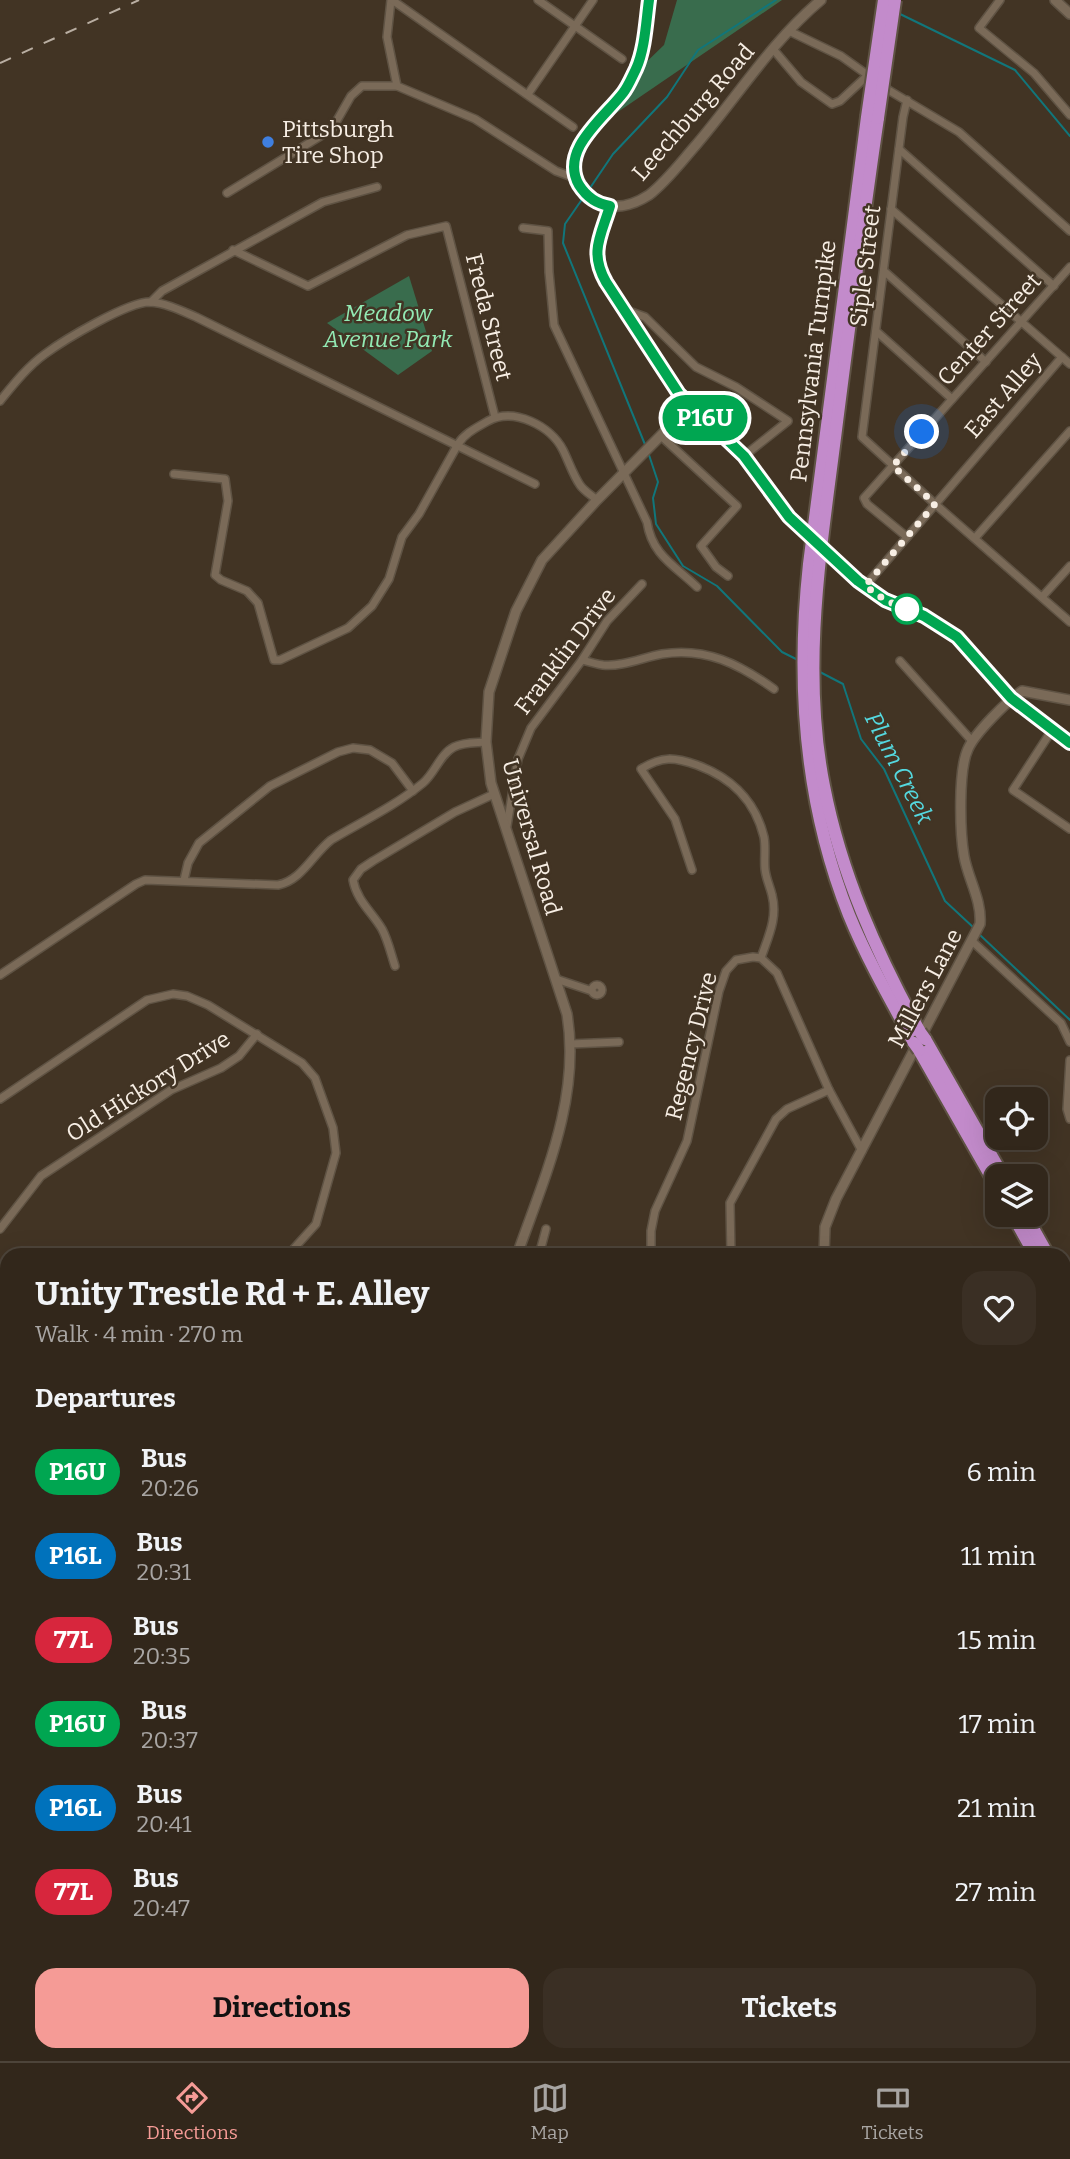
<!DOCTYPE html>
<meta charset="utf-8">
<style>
body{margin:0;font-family:Bitter,serif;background:#3a2f24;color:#f1f3f6;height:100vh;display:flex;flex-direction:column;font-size:26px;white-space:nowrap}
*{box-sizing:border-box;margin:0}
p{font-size:23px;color:#a8a5a3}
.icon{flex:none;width:38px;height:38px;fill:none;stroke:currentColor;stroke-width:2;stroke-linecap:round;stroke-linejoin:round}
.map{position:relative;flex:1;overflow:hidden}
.panel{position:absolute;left:0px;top:1248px;width:1071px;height:814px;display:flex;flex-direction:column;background:#32271b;border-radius:21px 21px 0 0;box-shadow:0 7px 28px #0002,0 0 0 2px #4d443a}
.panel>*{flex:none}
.badge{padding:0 14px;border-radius:23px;font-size:24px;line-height:46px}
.buttons{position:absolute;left:985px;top:1087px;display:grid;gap:14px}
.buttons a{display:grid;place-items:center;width:63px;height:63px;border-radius:14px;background:#32271b;box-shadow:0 7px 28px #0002,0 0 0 2px #4d443a;font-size:35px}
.you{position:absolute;width:35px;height:35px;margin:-18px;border:5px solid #fff;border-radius:50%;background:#1a73e8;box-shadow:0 0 0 10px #1a73e833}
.map>.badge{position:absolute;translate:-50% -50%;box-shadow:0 0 0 4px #fff}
h2{padding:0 35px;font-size:26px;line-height:63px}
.round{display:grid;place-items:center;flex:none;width:74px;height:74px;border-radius:21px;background:#3a2f24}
.head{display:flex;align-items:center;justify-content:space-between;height:119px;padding:0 35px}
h1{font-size:33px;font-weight:700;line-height:52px}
.primary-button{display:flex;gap:14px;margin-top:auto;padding:14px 35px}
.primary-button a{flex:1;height:80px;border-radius:21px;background:#f59b96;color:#111;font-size:28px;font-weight:700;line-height:80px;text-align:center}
.primary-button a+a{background:#3a2f24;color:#f1f3f6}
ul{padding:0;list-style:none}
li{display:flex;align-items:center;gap:21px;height:84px;padding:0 35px}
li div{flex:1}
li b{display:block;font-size:26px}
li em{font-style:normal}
li .badge{min-width:77px;font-weight:700;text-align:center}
.dock{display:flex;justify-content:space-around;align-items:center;height:98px;border-top:2px solid #4d443a;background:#32271b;font-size:19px;color:#a8a5a3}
.dock a{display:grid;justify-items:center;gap:4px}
.dock .active{color:#f59b96}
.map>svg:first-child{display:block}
</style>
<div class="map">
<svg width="1070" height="2061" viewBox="0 0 1070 2061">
<rect width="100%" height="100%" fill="#423424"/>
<g fill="#396c4d">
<path d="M677,0H782L590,131L633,75L664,45Z"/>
<path d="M409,276L432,351L398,375L327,323Z"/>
<path d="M110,2055H190L193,2061H113Z"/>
</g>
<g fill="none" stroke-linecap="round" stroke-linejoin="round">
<g stroke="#11767b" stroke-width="2">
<path d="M898,13L1015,70L1070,136"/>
<path d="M588,191L613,154L667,97L698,50L776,0"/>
<path d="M585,195L565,224L563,243L646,447"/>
<path d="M648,452L658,482L653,498L656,524L683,566L717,586L782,652L798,660"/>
<path d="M818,671L843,684L861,739L884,769L945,901L974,928"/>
<path d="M980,935L1070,1020"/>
</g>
<g stroke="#5f5344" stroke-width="10">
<g id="minor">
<path d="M391,0L387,37L397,86L475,119L556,171L575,178"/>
<path d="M392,0L573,127"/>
<path d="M538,0L622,59"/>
<path d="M1000,0L979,28L1034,73L1070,115"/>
<path d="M789,31L841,56L890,91L959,132L1070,231"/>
<path d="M773,49L801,82L832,104L840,101L868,75"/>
<path d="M528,94L593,0"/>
<path d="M907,100L903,117L862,437L935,504L1070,622"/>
<path d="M899,149L1054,286"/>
<path d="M227,193L332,129L351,96L362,86H397"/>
<path d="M891,209L1070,364"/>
<path d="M523,228L548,231L549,272L554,325L647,522C652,555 674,565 697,587"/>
<path d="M233,250L308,286L407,235L446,226L495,417"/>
<path d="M884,271L986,362"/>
<path d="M151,302L162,291L323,202L377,187"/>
<path d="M623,309L645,317L696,367L736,387L788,421L744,456"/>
<path d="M876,331L952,399"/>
<path d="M0,401C13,385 28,366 45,354C64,340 127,302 150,302C166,303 182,311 196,317L535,484"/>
<path d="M662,437L737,506L701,546L716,567L728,576"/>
<path d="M174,474L225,479L228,501L215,575L221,580L247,591L258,603L274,660H280L348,628L372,606L389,579L402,537L419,514L458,444C465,433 476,428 488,421C514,407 551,426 563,450C569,462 573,475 580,485C584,491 591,495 597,500"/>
<path d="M907,537L867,504L864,498L1070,267"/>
<path d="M975,538L1070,431"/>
<path d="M865,586L1062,357"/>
<path d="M1042,597L1070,566"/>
<path d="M582,660C589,662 596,664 603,665C622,667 644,657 662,654C706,647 739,664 774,689"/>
<path d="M900,661L972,741"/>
<path d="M1052,730L1013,790L1070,829"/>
<path d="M507,826L518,759L531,728L582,660L607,621L642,584"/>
<path d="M692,870L675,819L641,769C662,756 674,757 697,765C732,778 755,800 764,837C766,847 764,859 765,869C766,879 770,886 772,895C778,918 768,937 761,958"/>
<path d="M184,880L188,863L199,843L270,786L338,752L353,748L370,750L392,763L413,791"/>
<path d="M972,941L1061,1023L1070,1042"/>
<path d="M395,966C391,954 388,940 382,929C372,912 357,901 353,880L361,869L373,861L455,812L494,794"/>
<path d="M0,975L136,884L145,880L278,885C302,880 312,855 331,840C361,822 395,806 423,783C435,773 440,754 454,747C464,742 475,743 486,742"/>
<path d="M556,979L592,991"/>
<circle cx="597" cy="990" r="5"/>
<path d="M570,1044L619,1042"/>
<path d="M1070,1060L1067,1109L1070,1119"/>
<path d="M0,1099L147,1000L173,994L187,996L208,1005L302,1063L315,1078L333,1128L336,1153L316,1224L288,1255"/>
<path d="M0,1229L41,1176L171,1090L221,1068L239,1056L257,1034"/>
<path d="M539,1255L546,1229"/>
<path d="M651,1255V1231L655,1211L687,1141L719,991L726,971L736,960L753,957L761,958L777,973L829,1090L862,1151"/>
<path d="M731,1255L730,1203L776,1119L787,1109L829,1090"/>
<path d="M0,1353L7,1348"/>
<path d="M0,1832L7,1826"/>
<path d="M1064,1945L1070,1949"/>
<path d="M1064,1963L1070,1955"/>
<path d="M0,1971L7,1970"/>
<path d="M201,2054L203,2061"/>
<path d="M578,2054L588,2061"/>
<path d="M728,2054L735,2061"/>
<path d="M35,2061L55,2054"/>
<path d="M742,2061L752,2054"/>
<path d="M995,2061L1000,2054"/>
</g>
</g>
<g stroke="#5f5344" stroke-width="12">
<g id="tertiary">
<path d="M649,0C645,30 641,60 627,87C612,113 576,132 574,165C574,180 582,192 594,200C612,211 632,206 649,195C667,181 681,162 696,145C737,97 772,41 821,0"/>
<path d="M1055,0L1070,14"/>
<path d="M610,206C601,236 589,252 605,282L679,394L744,456L789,517"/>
<path d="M851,575L885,600L924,616L956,637L1011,698L1070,743"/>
<path d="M517,1255C544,1178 581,1098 567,1014L491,783L486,742L489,692L516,611L542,560L597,500L691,405"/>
<path d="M824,1255L825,1227L836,1199L980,924C982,900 968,879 964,856C960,833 958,770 968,749C975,733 1007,701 1022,691L1070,700"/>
<path d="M0,1551L7,1548"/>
<path d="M1064,1568L1070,1589"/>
<path d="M1064,1661L1070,1620"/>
<path d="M879,2061L884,2054"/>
</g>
</g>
<g stroke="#5f5344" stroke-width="13">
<g id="secondary">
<path d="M0,1702L7,1711"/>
<path d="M387,2054L392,2061"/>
</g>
</g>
<g stroke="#5f5344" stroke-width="16">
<g id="motorway">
<path d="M867,117L809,564C796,684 804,802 849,915C867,959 891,1001 914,1043"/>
<path d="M878,118C863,219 850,321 837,422C822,543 800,665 824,786C841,874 877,954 920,1032"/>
<path d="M925,1039L1003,1176"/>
<path d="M919,1050L998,1189"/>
<path d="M1012,1214L1035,1255"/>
<path d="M1025,1214L1048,1255"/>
<path d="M1064,1283L1070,1294"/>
<path d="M1064,1305L1070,1316"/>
</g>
</g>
<use href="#minor" stroke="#7a6a58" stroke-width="7"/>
<use href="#tertiary" stroke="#7a6a58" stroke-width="9"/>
<use href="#secondary" stroke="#7a6a58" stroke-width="10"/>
<use href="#motorway" stroke="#c38bcb" stroke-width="12"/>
<path stroke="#b9aea2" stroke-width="2" stroke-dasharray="12 12" stroke-linecap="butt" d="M0,63L139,0"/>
<g stroke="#5f5344" stroke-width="12" stroke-linecap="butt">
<path id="tertiary-bridge" d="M789,517L851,575"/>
</g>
<g stroke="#5f5344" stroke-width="16" stroke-linecap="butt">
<g id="motorway-bridge">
<path d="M867,117L884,0"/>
<path d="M878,118L895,0"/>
<path d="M920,1032L925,1039"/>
<path d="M914,1043L919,1050"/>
</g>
</g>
<use href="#tertiary-bridge" stroke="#7a6a58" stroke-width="9"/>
<use href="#motorway-bridge" stroke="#c38bcb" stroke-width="12"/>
</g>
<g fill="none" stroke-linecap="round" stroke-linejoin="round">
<g stroke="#fff" stroke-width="16">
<path id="line" d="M649,0C646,22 645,49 636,69C632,77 628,87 623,93C604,118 559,150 579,185C586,196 597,204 610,206C601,236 589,252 606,282L679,394L744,456L789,517L858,581L885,600L924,616L957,637L1011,698L1070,743"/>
</g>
<use href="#line" stroke="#00a651" stroke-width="10"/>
<path stroke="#f7eee4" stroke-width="7" stroke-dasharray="0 12.6" d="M907,609L911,611L885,600L865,586L935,504L893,466L922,432"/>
</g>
<circle fill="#3f7fe0" stroke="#423424" stroke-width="2.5" cx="268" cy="142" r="7"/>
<circle fill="#fff" stroke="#00a651" stroke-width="3.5" cx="907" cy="609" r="14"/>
<g text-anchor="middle" stroke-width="5" stroke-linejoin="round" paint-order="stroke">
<g font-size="23" fill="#f7eee4" stroke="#423424">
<text transform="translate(693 112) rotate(-49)" y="8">Leechburg Road</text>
<text transform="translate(865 266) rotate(-83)" y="8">Siple Street</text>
<text transform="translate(489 317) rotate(76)" y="8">Freda Street</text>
<text transform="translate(989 329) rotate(-48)" y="8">Center Street</text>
<text transform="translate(813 361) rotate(-83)" y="8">Pennsylvania Turnpike</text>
<text transform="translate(1003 395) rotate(-49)" y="8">East Alley</text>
<text transform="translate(565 651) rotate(-53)" y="8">Franklin Drive</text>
<text transform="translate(532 837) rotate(74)" y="8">Universal Road</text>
<text transform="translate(925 988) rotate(-62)" y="8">Millers Lane</text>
<text transform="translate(691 1046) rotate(-76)" y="8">Regency Drive</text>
<text transform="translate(148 1086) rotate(-32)" y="8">Old Hickory Drive</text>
</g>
<g font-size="23" fill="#f7eee4" stroke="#423424" text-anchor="start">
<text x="282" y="137">Pittsburgh<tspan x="282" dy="26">Tire Shop</tspan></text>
</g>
<g font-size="23" font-style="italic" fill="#93eab4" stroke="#423424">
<text x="388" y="321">Meadow<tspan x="388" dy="26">Avenue Park</tspan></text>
</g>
<g font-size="24" font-style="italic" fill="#54d8df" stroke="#423424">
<text transform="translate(899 768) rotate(63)" y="8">Plum Creek</text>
</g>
</g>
</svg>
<div class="buttons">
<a><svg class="icon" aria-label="locate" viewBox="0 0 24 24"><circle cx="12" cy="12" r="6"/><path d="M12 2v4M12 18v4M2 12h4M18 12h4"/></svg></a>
<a><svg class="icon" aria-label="layers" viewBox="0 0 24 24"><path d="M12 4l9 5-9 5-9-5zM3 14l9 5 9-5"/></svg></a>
</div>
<div class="you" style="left:922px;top:432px"></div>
<b class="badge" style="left:705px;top:418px;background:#00a651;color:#fff">P16U</b>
<section class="panel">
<div class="head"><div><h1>Unity Trestle Rd + E. Alley</h1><p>Walk · 4 min · 270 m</p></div><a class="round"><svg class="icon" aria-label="heart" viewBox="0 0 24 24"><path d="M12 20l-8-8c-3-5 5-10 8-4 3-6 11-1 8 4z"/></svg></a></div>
<h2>Departures</h2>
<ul>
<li><span class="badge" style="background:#00a651;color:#fff">P16U</span><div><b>Bus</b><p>20:26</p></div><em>6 min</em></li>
<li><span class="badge" style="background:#0072bc;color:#fff">P16L</span><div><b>Bus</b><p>20:31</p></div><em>11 min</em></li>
<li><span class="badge" style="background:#d7263d;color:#fff">77L</span><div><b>Bus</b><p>20:35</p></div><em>15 min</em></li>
<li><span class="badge" style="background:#00a651;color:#fff">P16U</span><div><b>Bus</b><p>20:37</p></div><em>17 min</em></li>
<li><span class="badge" style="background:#0072bc;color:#fff">P16L</span><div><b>Bus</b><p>20:41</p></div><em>21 min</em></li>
<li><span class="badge" style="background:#d7263d;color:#fff">77L</span><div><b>Bus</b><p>20:47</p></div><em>27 min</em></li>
</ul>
<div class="primary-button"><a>Directions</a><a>Tickets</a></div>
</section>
</div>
<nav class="dock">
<a class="active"><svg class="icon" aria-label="directions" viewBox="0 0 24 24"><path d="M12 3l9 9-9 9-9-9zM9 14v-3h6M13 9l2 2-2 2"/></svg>Directions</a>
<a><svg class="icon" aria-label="map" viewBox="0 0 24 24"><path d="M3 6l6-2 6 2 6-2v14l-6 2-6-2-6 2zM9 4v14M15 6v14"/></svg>Map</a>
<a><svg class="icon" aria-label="tickets" viewBox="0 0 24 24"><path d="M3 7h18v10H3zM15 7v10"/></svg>Tickets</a>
</nav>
